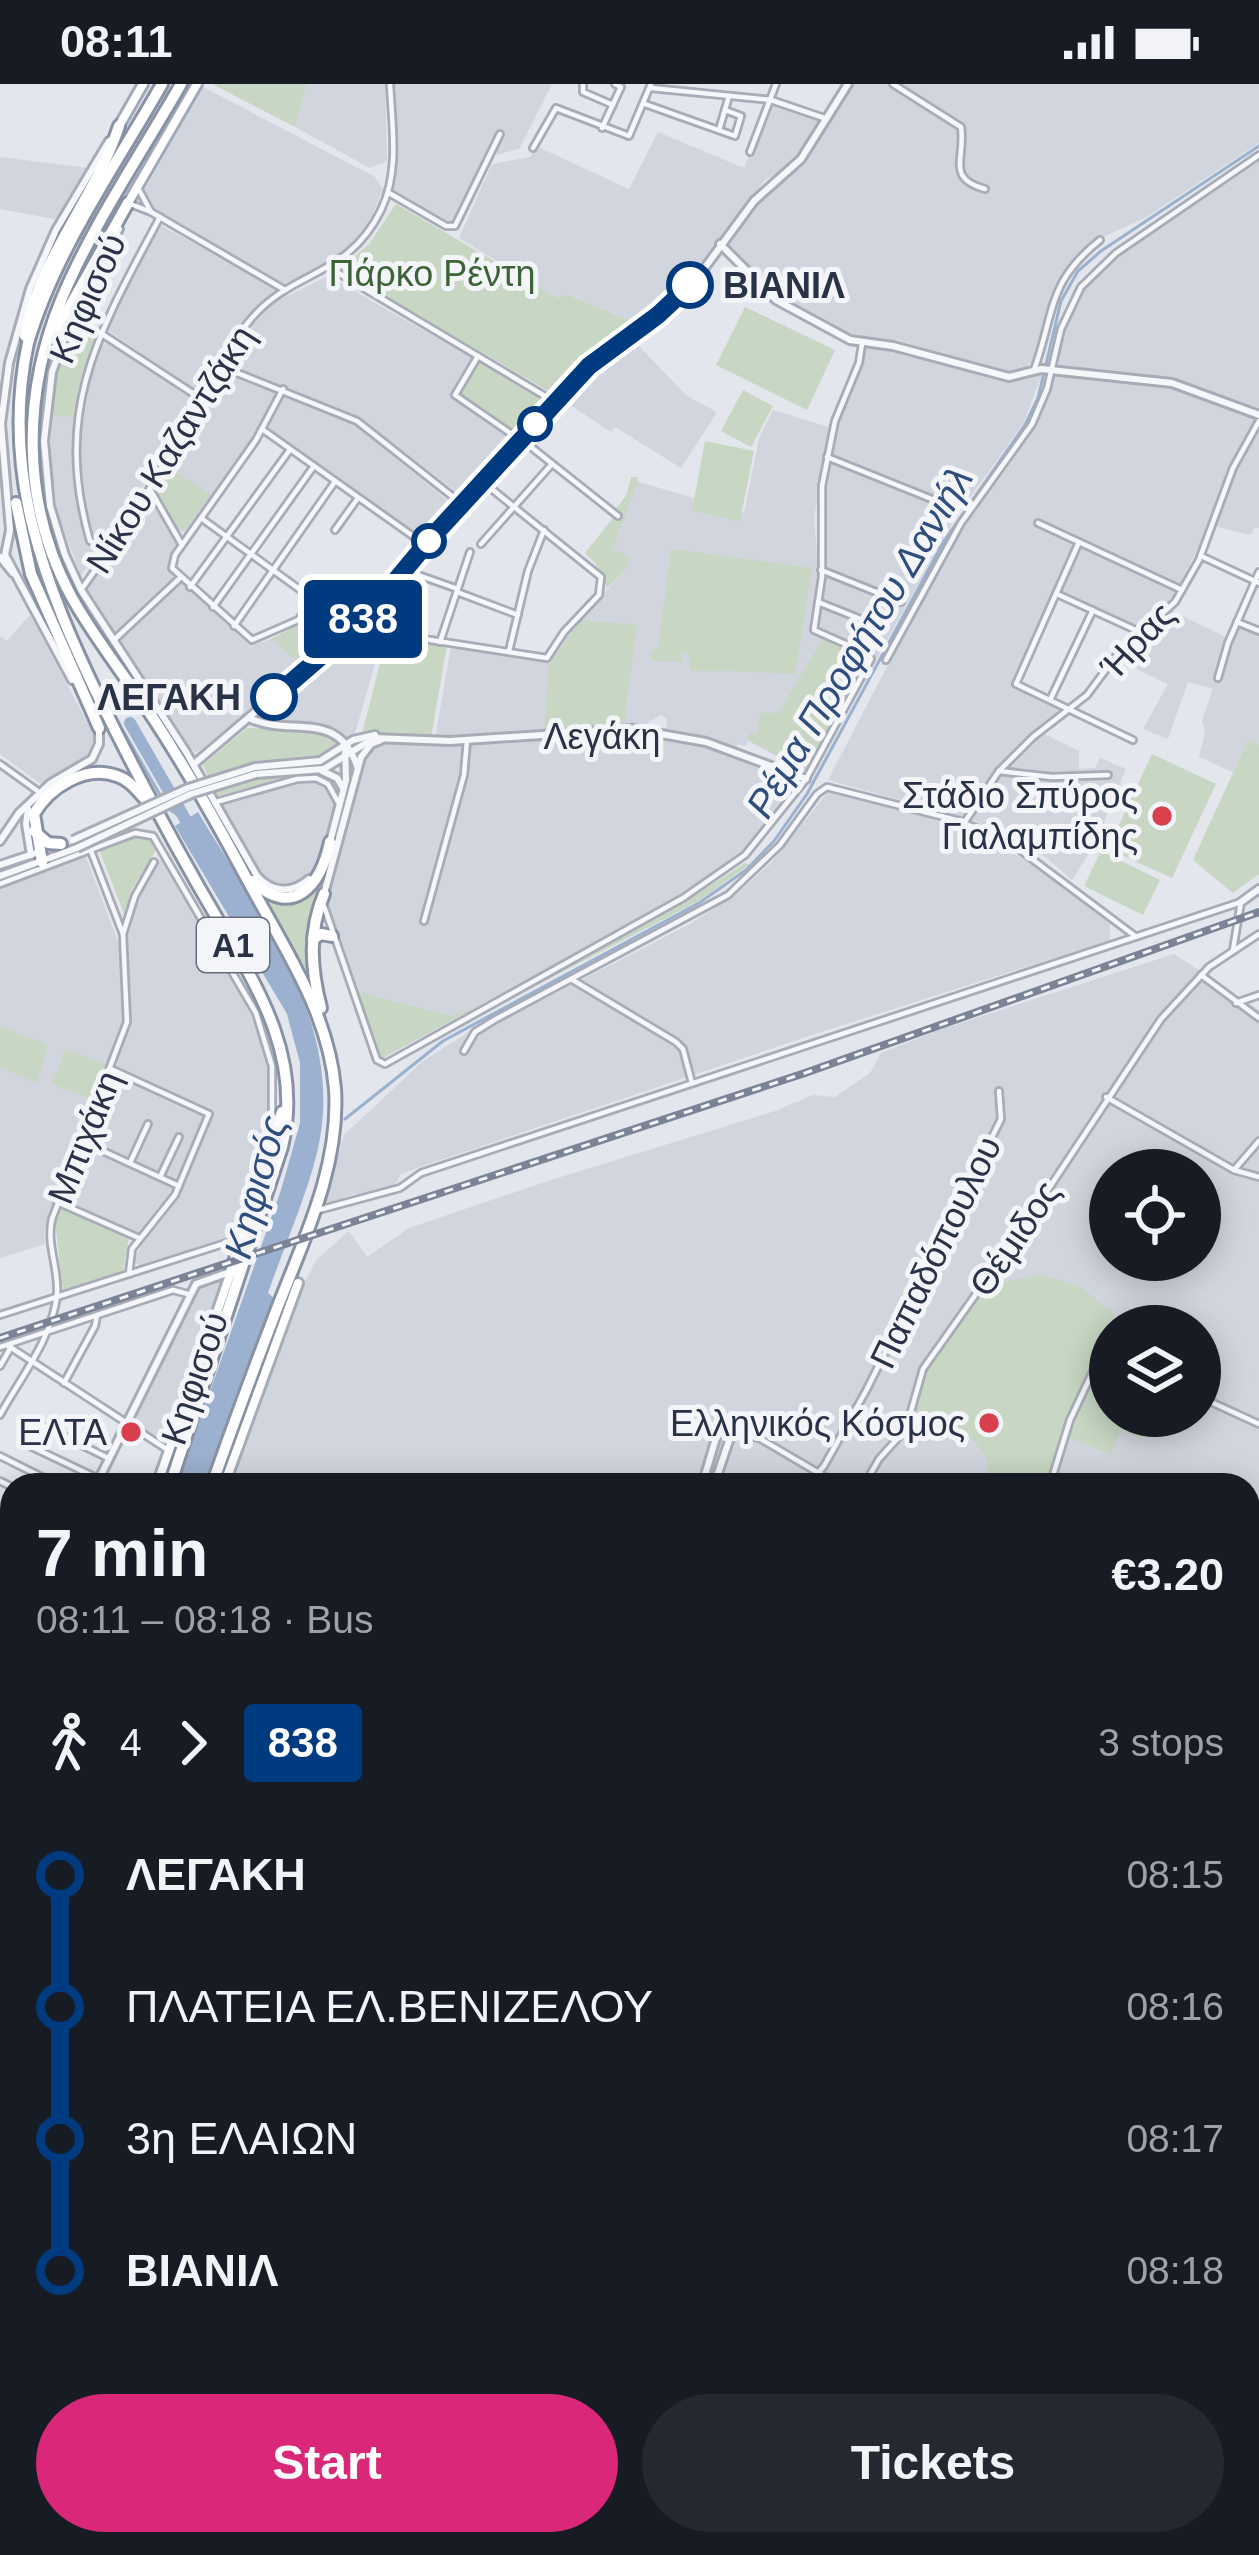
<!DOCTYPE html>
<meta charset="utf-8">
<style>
body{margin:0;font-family:Arial,sans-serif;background:#242831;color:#f1f3f6;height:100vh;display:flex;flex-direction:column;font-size:45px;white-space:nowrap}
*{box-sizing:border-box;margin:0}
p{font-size:39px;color:#9ea1a6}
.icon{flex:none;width:66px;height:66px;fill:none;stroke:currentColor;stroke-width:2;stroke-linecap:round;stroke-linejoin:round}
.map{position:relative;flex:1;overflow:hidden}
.sheet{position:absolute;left:0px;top:1389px;width:1260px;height:1083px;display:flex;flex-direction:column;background:#171b24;border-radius:36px 36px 0 0;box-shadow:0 6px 30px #0003}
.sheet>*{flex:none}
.badge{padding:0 24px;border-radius:9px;font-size:42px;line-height:78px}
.tools{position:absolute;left:1089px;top:1065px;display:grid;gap:24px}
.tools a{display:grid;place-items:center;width:132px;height:132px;border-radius:50%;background:#171b24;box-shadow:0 6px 30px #0003;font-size:60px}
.map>.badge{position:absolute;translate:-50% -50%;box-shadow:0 0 0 6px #fff}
.legs{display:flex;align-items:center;gap:18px;height:132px;padding:0 36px;font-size:39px}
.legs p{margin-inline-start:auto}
.head{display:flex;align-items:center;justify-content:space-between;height:204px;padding:0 36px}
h1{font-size:66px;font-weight:700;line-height:90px}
.cta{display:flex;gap:24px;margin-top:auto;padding:24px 36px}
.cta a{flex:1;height:138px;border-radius:72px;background:#db2777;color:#fff;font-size:48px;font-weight:700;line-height:138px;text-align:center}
.cta a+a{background:#242831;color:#f1f3f6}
ul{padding:0 36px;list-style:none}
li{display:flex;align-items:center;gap:42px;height:132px;font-size:45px}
li i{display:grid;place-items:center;width:18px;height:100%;margin:0 15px;background:currentColor}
li i::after{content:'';width:30px;height:30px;margin:-15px;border:9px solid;border-radius:50%;background:#171b24}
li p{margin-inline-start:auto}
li:first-child i{background:linear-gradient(#0000 50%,currentColor 0)}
li:last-child i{background:linear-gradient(currentColor 50%,#0000 0)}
.status{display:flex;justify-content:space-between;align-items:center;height:84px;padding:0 60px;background:#171b24;direction:ltr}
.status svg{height:33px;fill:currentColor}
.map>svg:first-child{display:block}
</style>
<div class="status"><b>08:11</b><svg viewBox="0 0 49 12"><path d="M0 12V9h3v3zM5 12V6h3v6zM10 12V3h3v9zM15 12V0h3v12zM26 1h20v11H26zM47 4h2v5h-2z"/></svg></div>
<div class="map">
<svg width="1259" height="2471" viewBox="0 0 1259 2471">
<rect width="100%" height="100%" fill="#e3e6ec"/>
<g fill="#d1d5de" fill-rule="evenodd">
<path d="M307,0H385L387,77L370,84L295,43Z"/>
<path d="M394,0H552L519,65L492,72L455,140L448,141L393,108L397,73Z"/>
<path d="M851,0H1259V59L1148,132L1095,157L1070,183L1051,211L1034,276L1022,287L1002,288L896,256L855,255L791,224L728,162L727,158L765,110L803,76Z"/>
<path d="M203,3L375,93L383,105L369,138L350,163L318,186L284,200L136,121Z"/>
<path d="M772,19L819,36L798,73L780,89L765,96L692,193L638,240L570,211L558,214L459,154L492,80L530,73L536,62L629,105L658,48L744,84Z"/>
<path d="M0,73L88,84L59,136L0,125Z"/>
<path d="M1259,75V325L1221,405L1228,408L1239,379L1259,347V444L1255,443L1251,451L1210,441L1170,519L1137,548L1056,508L1013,601L1065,626L1038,647L1079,667V685L1095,684L1100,674L1126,685L1096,758L1072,796L1043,771L975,737L828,696L946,469L1031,348L1047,315L1065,242L1082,206L1117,171Z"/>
<path d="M160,141L277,204L239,243L199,308L104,244Z"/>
<path d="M328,192L472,274L452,311L503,348L520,351L463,413L356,331L227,280L247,247L273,219Z"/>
<path d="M70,248L92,251L104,262L106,258L194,316L138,411L81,491L58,431L50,374L53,309Z"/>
<path d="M633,256L687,312L717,328L681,384L615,343L611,348L563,316L603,276Z"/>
<path d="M864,261L892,263L1004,295L1024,296L1043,288L1023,340L955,434L877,574L817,547L824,492L823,410L835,345L856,295Z"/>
<path d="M222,288L278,310L260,346L187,447L181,448L155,407Z"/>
<path d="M285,311L348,335L454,422L421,456L266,346Z"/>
<path d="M773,326L832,344L814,433L819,495L813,548L868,574L807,689L748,657L745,662L738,660L736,665L666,646L667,635L661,631L642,642L435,655L451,562L548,577L572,542L624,488L612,465L636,397L744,429L759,354Z"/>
<path d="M147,420L157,426L177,460L168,479L174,497L115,552L89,516L87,506Z"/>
<path d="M179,497L247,558L256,560L271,555L304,583L207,664L196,668L186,662L118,559Z"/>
<path d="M1172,527L1226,553L1234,533L1259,544V661L1248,656L1233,688L1199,673L1205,649L1202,636L1213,605L1188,598L1168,655L1143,645L1168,600L1117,576Z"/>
<path d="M30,531L95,653L89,670L42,701L0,670V552L7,557Z"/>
<path d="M356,548L383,552L354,653L346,654L321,642L262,635V627Z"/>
<path d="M645,649L713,663L783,690L784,721L748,765L687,809L381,975L326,822L368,665L385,657L456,659Z"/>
<path d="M312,696L329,703L336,717L327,758L311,789L301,800L283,804L268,800L258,791L218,719Z"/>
<path d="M828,708L953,739L1041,784L1110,840V856L815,950L420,1083L401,1090L394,1103L372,1111L355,1110L325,1120L344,1051L423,977L470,947H482L690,840L738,809L771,779Z"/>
<path d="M161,772L237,897L267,972V1039L233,1148L221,1155L140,1182L134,1177L145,1153L56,1114L44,1148L45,1160L0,1174V803L86,773L118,858H127L133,827Z"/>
<path d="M1174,870L1259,926V1811L1248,1815V1401H230L301,1205L317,1175L349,1147L367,1173L409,1144L551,1096L775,1027L813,1011L835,1013L870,989L881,969L942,945ZM1110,1086H1200V1176H1110ZM1110,1242H1200V1332H1110Z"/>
<path d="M217,1195L224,1200L167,1363L130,1339L199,1202Z"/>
<path d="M12,2171V2303L0,2308V2176Z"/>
</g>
<g fill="#c7d7c3">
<path d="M212,0H307L295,43Z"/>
<path d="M396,120L558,214L569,211L638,240L596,262L550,308L339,186L369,160Z"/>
<path d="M745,223L835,266L807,326L716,281Z"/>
<path d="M83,247L94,253L77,307L75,333L51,332L56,294L70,248Z"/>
<path d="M477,277L551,318L524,348L506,344L459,310Z"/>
<path d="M743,306L773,322L751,363L721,347Z"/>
<path d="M705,357L754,367L740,437L692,427Z"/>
<path d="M169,384L211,410L185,446L178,445L157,407Z"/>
<path d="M631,393H637L638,400L612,465L630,473L624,488L607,504L596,480L585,469L613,434L618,437L615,426L626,412Z"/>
<path d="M671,465L812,484L795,590L729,587L728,582L726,587H689V570L683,569L682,578L651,577L652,566H658Z"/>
<path d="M316,521L348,545L304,583L271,555L301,539Z"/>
<path d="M581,536L637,541L624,639L544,646L549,581Z"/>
<path d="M387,552L447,561L431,654L362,650Z"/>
<path d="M823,554L867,574L806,687L747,655L750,649L757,650L760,629H779Z"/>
<path d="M247,644C273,645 322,639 338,662L318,671L254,677L257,694L303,690L216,712L203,681Z"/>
<path d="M1248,656L1259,661V790L1233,809L1193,776Z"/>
<path d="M1152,670L1216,700L1172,794L1108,765Z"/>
<path d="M139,752H149L158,763L132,805L125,832L100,768Z"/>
<path d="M1101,767L1160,796L1143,831L1084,802Z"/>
<path d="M745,779L749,781L697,818L458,942L685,818Z"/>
<path d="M324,794L307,887L264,812L312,807Z"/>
<path d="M358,908L452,932L478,922L382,974Z"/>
<path d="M0,942L48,961L37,999L0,983Z"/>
<path d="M66,965L105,980L91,1015L52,1000Z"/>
<path d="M60,1122L129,1153L123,1187L63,1206L55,1137Z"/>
<path d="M1040,1191L1080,1202L1113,1229L1114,1242H1110L1067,1335L1047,1401H990L987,1376L974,1356L959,1350L937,1351L911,1340L923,1291L988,1201Z"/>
<path d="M1105,1274L1110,1276V1332H1153L1143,1355L1121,1346L1111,1370L1068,1354Z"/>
</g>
<path fill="#9bb1cf" d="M198,728C259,831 348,942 317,1069C305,1116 284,1163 268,1209L274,1214L204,1401H177L281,1106L300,1039V979L287,930L175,742Z"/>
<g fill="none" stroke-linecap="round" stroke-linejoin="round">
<g stroke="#9bb1cf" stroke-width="3">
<path d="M122,645L163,716"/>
<path d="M168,724L185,736"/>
<path d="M345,1035L443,957L699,819L746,786L774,757L807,710L944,457L1025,341L1038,314L1061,217L1078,187L1101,167L1259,62"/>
</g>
<path stroke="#9bb1cf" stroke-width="12" d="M130,639L192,747"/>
<g stroke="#a7acb7" stroke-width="10">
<g id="minor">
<path d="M583,0V8L613,21"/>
<path d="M893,0L961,43C966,74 945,94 985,105"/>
<path d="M651,4L771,16L827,35"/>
<path d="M645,20L735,52L741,32L725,26"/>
<path d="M602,44L621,3L615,0"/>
<path d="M719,46L729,12"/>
<path d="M533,64L556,24L629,52L651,0"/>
<path d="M750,68L776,0"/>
<path d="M137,102L151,128"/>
<path d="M389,109L446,142H455L500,50"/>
<path d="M128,119L151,128L285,206"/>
<path d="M330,184L555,318"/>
<path d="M70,244L99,248L200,314"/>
<path d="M478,272L455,311L510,349L524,351"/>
<path d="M220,282L357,337L462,420"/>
<path d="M1034,286C1055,229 1046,199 1100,156"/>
<path d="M283,305L256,356L175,471L172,484L252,556L298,536L314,516"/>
<path d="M262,345L424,460"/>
<path d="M521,355L618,432"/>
<path d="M827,373L949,422L930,458"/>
<path d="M150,405L182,461"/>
<path d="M201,434L353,544L547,574L564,548L599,511L601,493L483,398"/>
<path d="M1038,439L1182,506"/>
<path d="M335,446L358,414"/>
<path d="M1079,458L1016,600L1133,656"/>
<path d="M481,460L552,380"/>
<path d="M110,465L90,457C52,324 100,246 160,133"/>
<path d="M1201,472L1259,499"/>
<path d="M404,486L455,504"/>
<path d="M821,486L901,518"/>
<path d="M190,503L289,367"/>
<path d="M81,506C111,464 141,422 166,376C193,330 216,276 251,235C293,185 348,194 381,126C400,87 392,42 390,0"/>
<path d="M457,508L518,531"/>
<path d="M1057,510L1142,549"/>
<path d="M818,518L878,542"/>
<path d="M213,523L314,382"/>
<path d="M1237,538L1259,547"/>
<path d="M234,542L334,399"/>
<path d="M114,556L180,494"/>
<path d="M440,558L470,468"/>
<path d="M509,567L528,487L544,446"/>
<path d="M886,576L961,439L1032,340L1047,305L1061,245L1081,203L1116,169L1259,71"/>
<path d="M1218,594L1228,559L1259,488"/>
<path d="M1050,616L1093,526"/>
<path d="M0,680L39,708"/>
<path d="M999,687L1052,693L1108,691"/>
<path d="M216,718L297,695L316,694L328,700L338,718"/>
<path d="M964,739L999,687L1033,653L1087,611L1119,568L1175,518L1199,476L1233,384L1259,337"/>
<path d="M0,800L135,749L153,752L256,929L272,982V1044"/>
<path d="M324,822L377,976L385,980L683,814L745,771L806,695L871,575L868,570L814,546L822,493V402L835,337L859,279L862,260"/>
<path d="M424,837L464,691L467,656"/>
<path d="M123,850L135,812L154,778"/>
<path d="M1201,891L1259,934"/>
<path d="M571,895L676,958L683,965L692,999"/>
<path d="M1236,919L1259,911"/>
<path d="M464,967L475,948L496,935L728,811L780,761L817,710L827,703L956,736L1008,757L1135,852"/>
<path d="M111,985L209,1030L175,1111L132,1165L129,1190"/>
<path d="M1106,1013L1234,1086L1259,1093"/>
<path d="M81,1057L179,1102"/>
<path d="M130,1079L148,1040"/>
<path d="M1234,1086L1259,1057"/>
<path d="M160,1093L179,1053"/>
<path d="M57,1118L139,1154"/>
<path d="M315,1127L400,1104L421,1089L1241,818L1233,866"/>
<path d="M0,1231L229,1158L236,1151L244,1129"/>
<path d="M7,1261L168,1366"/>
<path d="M0,1263L173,1206L188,1210"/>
<path d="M0,1282L11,1263"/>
<path d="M64,1299L95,1242L97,1231"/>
<path d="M1200,1313L1259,1340"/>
<path d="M0,1331C20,1294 53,1254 57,1210C59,1184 46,1161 52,1135L127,938L123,850L91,767"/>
<path d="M43,1342L108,1374"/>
<path d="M732,1348L759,1354L839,1401"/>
<path d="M32,1363L97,1394"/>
<path d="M0,1372L58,1401"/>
<path d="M0,1397L12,1403"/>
<path d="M808,1401L824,1382L867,1305L1001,1035L999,1007"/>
<path d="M864,1401L879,1375L906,1345L923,1285L1022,1145L1161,935L1209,883L1259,850"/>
<path d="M1050,1401L1070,1336L1102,1268"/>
<path d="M1248,1640L1259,1635"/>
<path d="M0,1667L12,1642"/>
<path d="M0,1727L12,1733"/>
<path d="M1248,1757L1259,1783"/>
<path d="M1248,1816L1259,1811"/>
<path d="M1248,1845L1259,1841"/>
<path d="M1248,1921L1259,1884"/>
<path d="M1248,2114L1259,2117"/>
<path d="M1248,2221L1259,2230"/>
<path d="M0,2233L7,2230"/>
<path d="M1248,2295L1259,2282"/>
<path d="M0,2312L12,2307"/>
<path d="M0,2366L12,2362"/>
<path d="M1248,2390L1259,2400"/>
<path d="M618,2460L684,2471"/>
<path d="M1121,2460L1128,2471"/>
<path d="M0,2464L282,2471"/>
<path d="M301,2471L302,2460"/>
<path d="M480,2471L482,2460"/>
<path d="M751,2471L755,2460"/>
<path d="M888,2471L892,2460"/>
<path d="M935,2471L937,2460"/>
<path d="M980,2471L983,2460"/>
<path d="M1071,2471L1078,2460"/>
<path d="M1112,2471L1120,2460"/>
<path d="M1200,2471L1216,2462L1225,2471"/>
</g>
</g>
<g stroke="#a7acb7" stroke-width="12">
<g id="tertiary">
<path d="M119,145L68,244L52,288L44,357L50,422L65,471L81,506L186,668L257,792C272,809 292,810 309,795"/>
<path d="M720,160L776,216L850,256L893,262L1009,293L1041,285L1172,299L1259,331"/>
<path d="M0,473L13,489"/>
<path d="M72,596L5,471L10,446L1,340L9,279L30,205L56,146L109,57"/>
<path d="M249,634C291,654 337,624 357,682"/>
<path d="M194,680L361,538L432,453L585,286L658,231L698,193L754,117L801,75L848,0"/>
<path d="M255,683L320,677L353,656L375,651"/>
<path d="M322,687L337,694L343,704"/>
<path d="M256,690L324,685L374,654L450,657L633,645L706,658L806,695"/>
<path d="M28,725L26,740L31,771"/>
<path d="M0,757L19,729L51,699L92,675L99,660V644"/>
<path d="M330,758L346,696L345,661"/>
<path d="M0,781L42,767"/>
<path d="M0,792L77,764"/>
<path d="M324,810L361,673L371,660L381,656"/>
<path d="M1241,818L1259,805"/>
<path d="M96,1401L196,1200L230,1188"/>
<path d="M702,1401L719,1344L732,1348L714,1401"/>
<path d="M1248,1982L1259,1976"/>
</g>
</g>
<g stroke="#a7acb7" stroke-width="14">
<g id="secondary">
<path d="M157,1401L231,1188"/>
<path d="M224,1401L298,1199"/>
<path d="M0,1442L12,1448"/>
<path d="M0,1528L12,1512"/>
<path d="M0,1881L12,1836"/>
<path d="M0,2005L12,1988"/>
<path d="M0,2046L12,2009"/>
<path d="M371,2471L374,2460"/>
<path d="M528,2471L530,2460"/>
</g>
</g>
<g stroke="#a1a9b9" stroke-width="14">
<g id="primary">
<path d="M119,42L143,0"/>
<path d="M128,119L197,0"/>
<path d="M1248,1559L1259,1542"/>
<path d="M1248,1575L1259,1558"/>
<path d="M0,2155L12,2150"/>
<path d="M0,2170L12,2165"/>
</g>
</g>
<g stroke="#8992a4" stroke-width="16">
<g id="motorway">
<path d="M162,0C115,83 55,167 28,259C0,388 45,502 100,616C138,693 178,768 221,841C263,911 302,979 282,1063L170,1401"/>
<path d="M181,0C141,70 93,140 62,214C22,310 21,419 71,512C93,552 122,588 147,625C184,680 217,739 248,797C283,862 329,929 335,1005C340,1081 305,1153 278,1222C255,1282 233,1341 212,1401"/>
<path d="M56,247L128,119"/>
<path d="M25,252C39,174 95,115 119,42"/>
<path d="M16,419L31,490L99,644"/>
<path d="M34,747L48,759L61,760"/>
<path d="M42,778L34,730C49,704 85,680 117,692C130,696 138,708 147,717"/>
<path d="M252,797C294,836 321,800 330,758"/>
<path d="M313,855L321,850L332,852"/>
<path d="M321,924C311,885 308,848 324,810"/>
<path d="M231,1188L282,1028"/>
<path d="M0,1931L12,1893"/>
<path d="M0,1985L12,1947"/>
</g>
</g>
<use href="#minor" stroke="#f6f7fa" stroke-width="4.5"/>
<use href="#tertiary" stroke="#f6f7fa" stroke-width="6"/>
<use href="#secondary" stroke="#fff" stroke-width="8"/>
<use href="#primary" stroke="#fff" stroke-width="8"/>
<use href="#motorway" stroke="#fff" stroke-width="10"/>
<g stroke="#7b8497" stroke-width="8">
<g id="rail">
<path d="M0,1254L805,989L1259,828"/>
<path d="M1248,1836L1259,1832"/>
<path d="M0,2324L12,2319"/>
</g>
</g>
<use href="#rail" stroke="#f3f5f9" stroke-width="3" stroke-dasharray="9" stroke-linecap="butt"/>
<g stroke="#a7acb7" stroke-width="12" stroke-linecap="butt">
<g id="tertiary-bridge">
<path d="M73,756L188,704L255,683"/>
<path d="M77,764L191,710L256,690"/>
</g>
</g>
<use href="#tertiary-bridge" stroke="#f6f7fa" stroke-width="6"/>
</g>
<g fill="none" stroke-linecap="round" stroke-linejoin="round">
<g stroke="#fff" stroke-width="27">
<path id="line-1" d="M274,613L361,538L432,453L589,282L658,231L690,201"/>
</g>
<use href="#line-1" stroke="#003b80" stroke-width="18"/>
</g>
<g fill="#fff" stroke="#003b80" stroke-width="6">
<circle cx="690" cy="201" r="21"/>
<circle cx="535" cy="340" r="15"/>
<circle cx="429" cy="457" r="15"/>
<circle cx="274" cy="613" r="21"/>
</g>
<g fill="#da3f4e" stroke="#f3f5f9" stroke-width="4.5">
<circle cx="1162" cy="732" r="12"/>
<circle cx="989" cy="1339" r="12"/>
<circle cx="131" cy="1348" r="12"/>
</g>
<g text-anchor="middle" stroke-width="10" stroke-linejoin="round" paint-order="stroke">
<rect fill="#f3f5f9" stroke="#666c7c" stroke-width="3" x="197" y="834" width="72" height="54" rx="9"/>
<g font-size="33" font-weight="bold" fill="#293246">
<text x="233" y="873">Α1</text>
</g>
<g font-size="36" fill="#3b6335" stroke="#f3f5f9">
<text x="432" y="202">Πάρκο Ρέντη</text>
</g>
<g font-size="36" font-weight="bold" fill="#293246" stroke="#f3f5f9" text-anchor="start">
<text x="723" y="214">ΒΙΑΝΙΛ</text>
<text x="241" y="626" text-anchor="end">ΛΕΓΑΚΗ</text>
</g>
<g font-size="36" fill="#293246" stroke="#f3f5f9">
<text transform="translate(87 214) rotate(-66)" y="13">Κηφισού</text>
<text transform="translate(170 365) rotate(-58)" y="13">Νίκου Καζαντζάκη</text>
<text transform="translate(1137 556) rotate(-47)" y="13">Ήρας</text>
<text x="602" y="665">Λεγάκη</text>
<text transform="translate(84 1053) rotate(-68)" y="13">Μπιχάκη</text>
<text transform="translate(1014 1154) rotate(-56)" y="13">Θέμιδος</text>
<text transform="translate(935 1168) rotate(-64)" y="13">Παπαδόπουλου</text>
<text transform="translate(194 1294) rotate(-71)" y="13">Κηφισού</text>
</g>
<g font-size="36" fill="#293246" stroke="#f3f5f9" text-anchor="end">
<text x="1138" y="724">Στάδιο Σπύρος<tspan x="1138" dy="41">Γιαλαμπίδης</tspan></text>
<text x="965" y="1352">Ελληνικός Κόσμος</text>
<text x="107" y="1361">ΕΛΤΑ</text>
</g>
<g font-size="39" font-style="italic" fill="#2f4e7e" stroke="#f3f5f9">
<text transform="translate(859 558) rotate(-59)" y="14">Ρέμα Προφήτου Δανιήλ</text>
<text transform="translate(255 1103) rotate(-75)" y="14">Κηφισός</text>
</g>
</g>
</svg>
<div class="tools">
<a><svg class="icon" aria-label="locate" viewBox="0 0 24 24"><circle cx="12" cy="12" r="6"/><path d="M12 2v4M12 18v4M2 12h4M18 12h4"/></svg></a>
<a><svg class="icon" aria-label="layers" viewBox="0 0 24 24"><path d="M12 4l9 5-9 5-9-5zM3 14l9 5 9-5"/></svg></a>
</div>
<b class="badge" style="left:363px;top:535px;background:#003b80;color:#fff">838</b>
<section class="sheet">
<div class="head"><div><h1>7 min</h1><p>08:11 – 08:18 · Bus</p></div><b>€3.20</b></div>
<div class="legs"><svg class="icon" aria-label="walk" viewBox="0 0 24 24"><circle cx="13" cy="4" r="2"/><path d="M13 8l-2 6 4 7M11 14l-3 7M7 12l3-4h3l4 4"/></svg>4<svg class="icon" aria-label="forward" viewBox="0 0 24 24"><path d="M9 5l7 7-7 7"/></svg><b class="badge" style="background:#003b80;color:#fff">838</b><p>3 stops</p></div>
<ul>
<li><i style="color:#003b80"></i><b>ΛΕΓΑΚΗ</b><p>08:15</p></li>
<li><i style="color:#003b80"></i><span>ΠΛΑΤΕΙΑ ΕΛ.ΒΕΝΙΖΕΛΟΥ</span><p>08:16</p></li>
<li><i style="color:#003b80"></i><span>3η ΕΛΑΙΩΝ</span><p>08:17</p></li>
<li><i style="color:#003b80"></i><b>ΒΙΑΝΙΛ</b><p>08:18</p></li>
</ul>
<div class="cta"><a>Start</a><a>Tickets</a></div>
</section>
</div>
